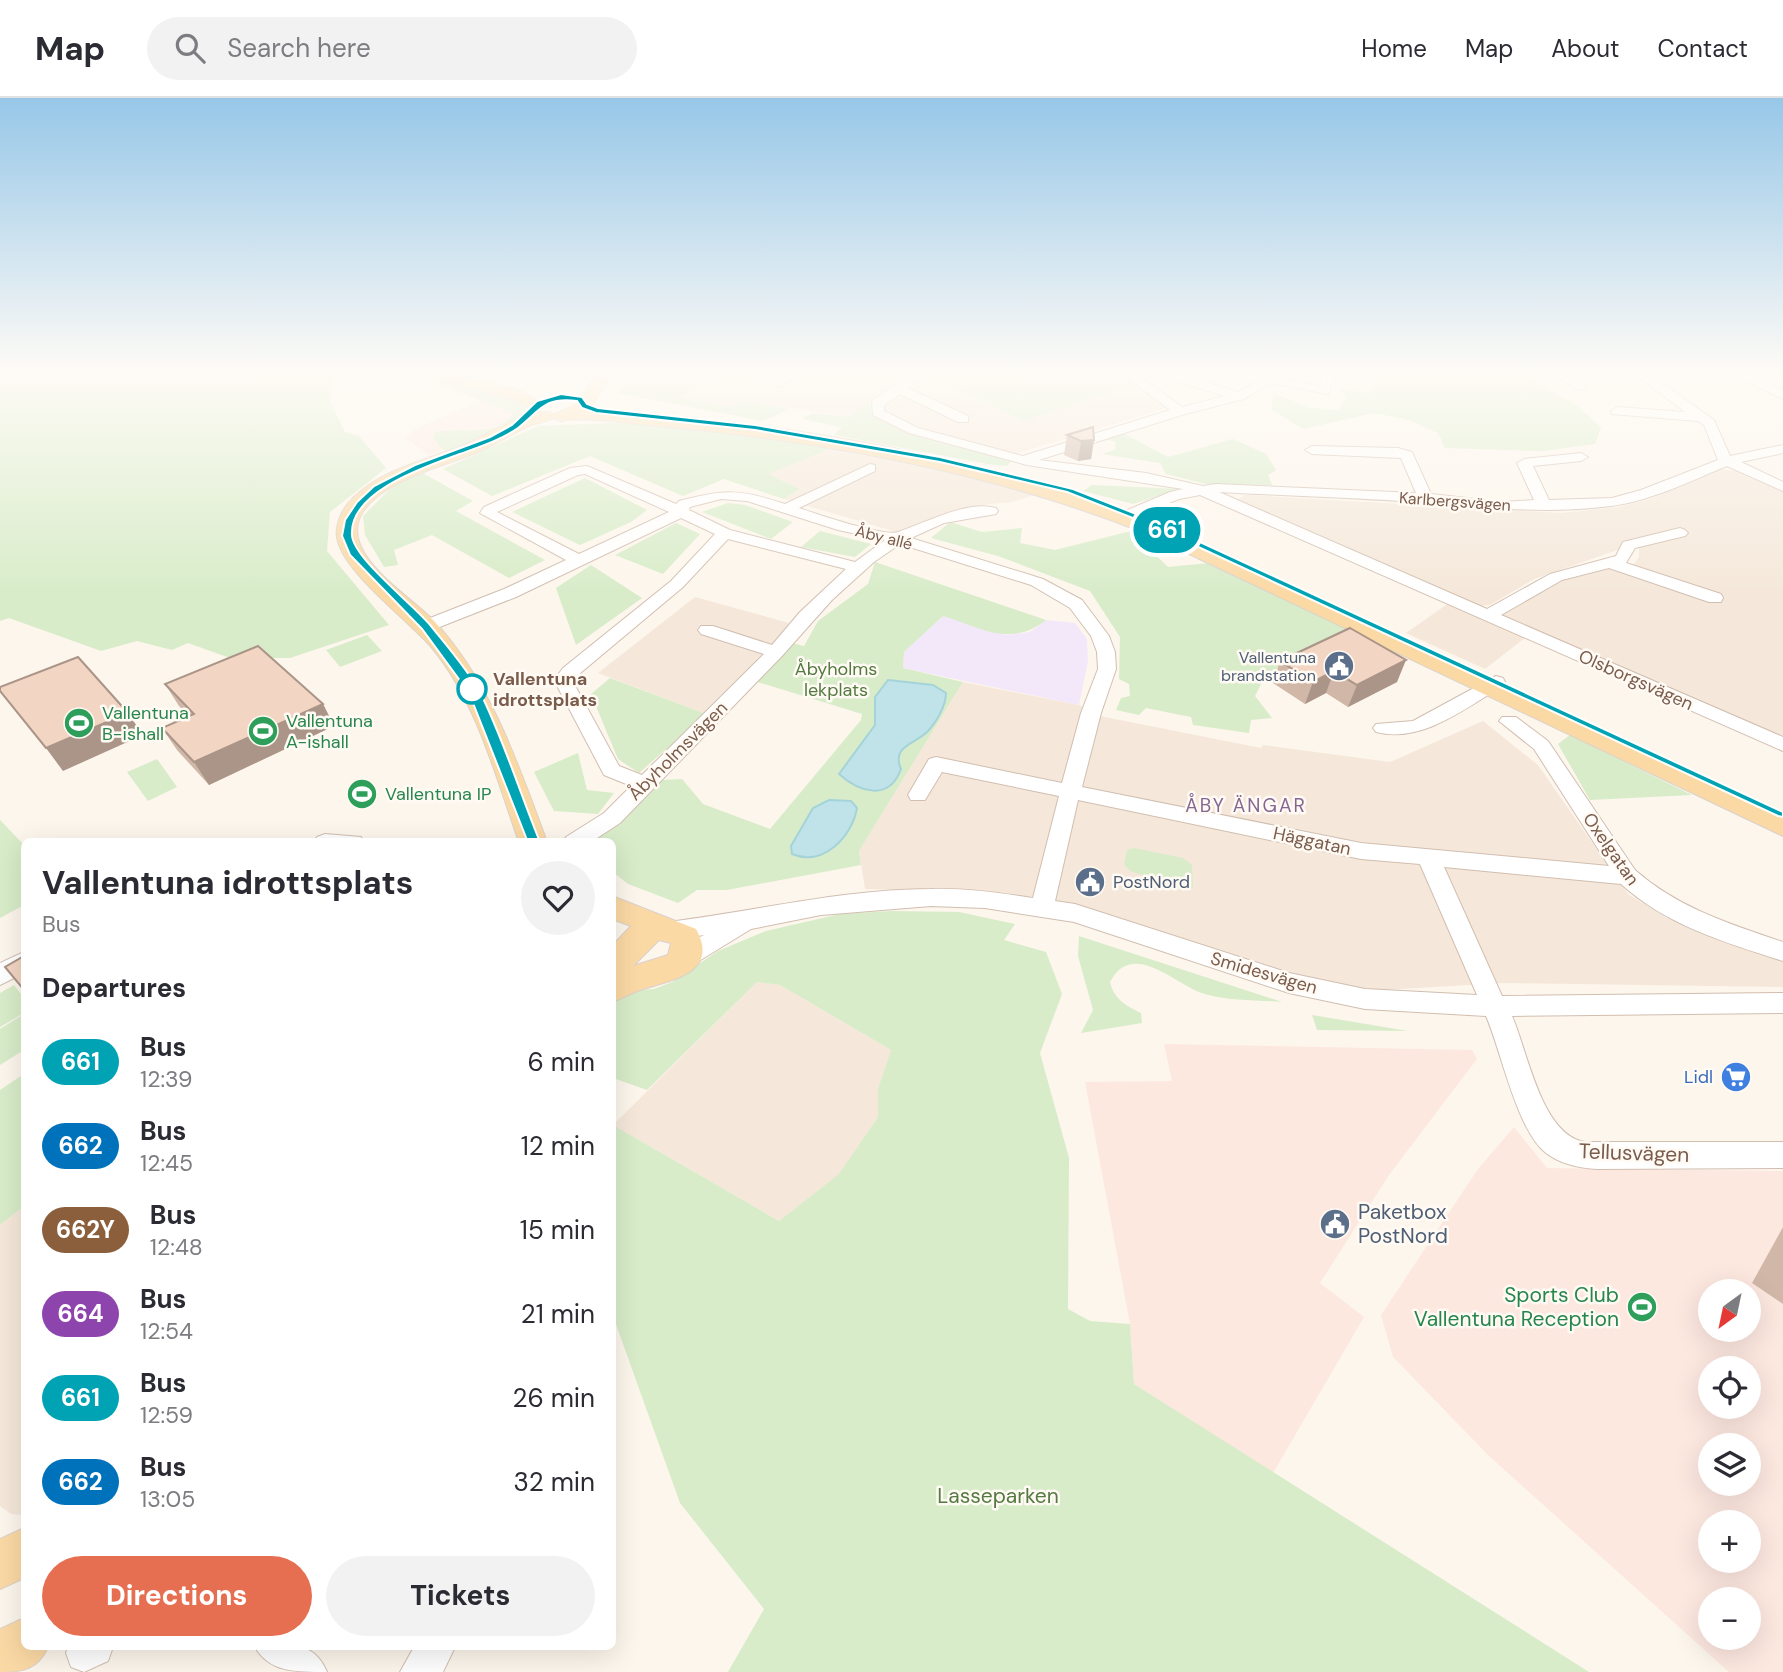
<!DOCTYPE html>
<meta charset="utf-8">
<style>
body{margin:0;font-family:"DM Sans",sans-serif;background:#f2f2f3;color:#2b2b33;height:100vh;display:flex;flex-direction:column;font-size:26px;white-space:nowrap}
*{box-sizing:border-box;margin:0}
p{font-size:23px;color:#7c7c81}
.icon{flex:none;width:38px;height:38px;fill:none;stroke:currentColor;stroke-width:2;stroke-linecap:round;stroke-linejoin:round}
.map{position:relative;flex:1;overflow:hidden}
.details{position:absolute;left:21px;top:740px;width:595px;height:812px;display:flex;flex-direction:column;background:#fff;border-radius:10px;box-shadow:0 7px 28px #0002}
.details>*{flex:none}
.badge{padding:0 14px;border-radius:23px;font-size:24px;line-height:46px}
.needle{width:46px;rotate:213deg}
.controls{position:absolute;left:1698px;top:1181px;display:grid;gap:14px}
.controls a{display:grid;place-items:center;width:63px;height:63px;border-radius:50%;background:#fff;box-shadow:0 7px 28px #0002;font-size:35px}
.map>.badge{position:absolute;translate:-50% -50%;box-shadow:0 0 0 4px #fff}
h2{padding:0 21px;font-size:26px;line-height:63px}
.round{display:grid;place-items:center;flex:none;width:74px;height:74px;border-radius:37px;background:#f2f2f3}
.headline{display:flex;align-items:center;justify-content:space-between;height:119px;padding:0 21px}
h1{font-size:33px;font-weight:700;line-height:52px}
.cta{display:flex;gap:14px;margin-top:auto;padding:14px 21px}
.cta a{flex:1;height:80px;border-radius:42px;background:#e76f51;color:#fff;font-size:28px;font-weight:700;line-height:80px;text-align:center}
.cta a+a{background:#f2f2f3;color:#2b2b33}
ul{padding:0;list-style:none}
li{display:flex;align-items:center;gap:21px;height:84px;padding:0 21px}
li div{flex:1}
li b{display:block;font-size:26px}
li em{font-style:normal}
li .badge{min-width:77px;font-weight:700;text-align:center}
header{display:flex;align-items:center;gap:42px;box-sizing:border-box;height:98px;padding:0 35px;background:#fff;border-bottom:2px solid #e1e1e2}
header strong{font-size:33px}
nav{display:flex;gap:38px;margin-inline-start:auto;font-size:24px}
.search{width:490px;height:63px;background:#f2f2f3;display:flex;align-items:center;gap:18px;box-sizing:border-box;padding:0 24px;border-radius:38px;color:#7c7c81;font-size:26px}
.map>svg:first-child{display:block}
</style>
<header>
<strong>Map</strong>
<div class="search"><svg class="icon" aria-label="search" viewBox="0 0 24 24"><circle cx="10" cy="10" r="6"/><path d="M15 15l6 6"/></svg>Search here</div>
<nav><a>Home</a><a>Map</a><a>About</a><a>Contact</a></nav>
</header>
<div class="map">
<svg width="1783" height="1574" viewBox="0 0 1783 1574">
<rect width="100%" height="100%" fill="#fdf6ec"/>
<g fill="#f5e8da">
<path d="M715,275H787L764,288L768,290L783,289L786,281L796,275H908L850,319L746,303L728,309L680,300Z"/>
<path d="M925,280L973,297L1024,323L1136,286L1167,310L1015,356L918,331L883,313V307Z"/>
<path d="M832,350L894,361L1044,394L1012,404L980,407L940,417L896,434L784,401L799,392L767,376Z"/>
<path d="M1718,371L1738,373L1783,394V643L1500,517L1568,479L1607,470L1719,505L1721,500L1632,469L1639,459V448L1680,436H1688L1678,431L1534,481L1490,507L1476,508L1237,402L1245,397L1561,415L1619,409L1654,400Z"/>
<path d="M695,499L789,525L769,553L706,616L598,575Z"/>
<path d="M1449,505L1526,539L1485,571L1406,535Z"/>
<path d="M963,584L1079,607L1100,618L1261,650L1263,647L1390,664L1483,623L1538,667L1628,796L1665,819L1783,864V889L1502,885L1367,893L1262,869L988,795L865,791L859,753Z"/>
<path d="M757,884L780,887L891,952L879,991L878,1019L840,1076L779,1123L613,1027Z"/>
<path d="M24,1108V1417L11,1416L0,1408V1127Z"/>
</g>
<g fill="#fde8e0" fill-rule="evenodd">
<path d="M481,302L514,315L503,326L488,330L445,332L436,335L433,340L444,353L428,357L406,340L412,333Z"/>
<path d="M1164,946L1472,952L1477,961L1389,1077L1320,1185L1364,1219L1273,1375L1134,1286L1130,1226L1085,984L1172,983Z"/>
<path d="M1514,1029L1547,1070L1783,1073V1574H1729L1488,1357L1393,1259L1381,1217L1478,1071ZM1710,1194H1748V1232H1710ZM1710,1270H1748V1309H1710ZM1710,1348H1748V1386H1710ZM1710,1424H1748V1463H1710ZM1710,1502H1748V1540H1710Z"/>
</g>
<path fill="#efe9e4" d="M484,275H583L565,285Z"/>
<path fill="#f3e8fa" d="M943,518L1006,537L1030,534L1046,522L1075,525L1087,541L1088,563L1079,607L903,570L904,554Z"/>
<g fill="#d8ecc9">
<path d="M0,275H333L330,304L345,334L359,338L386,370L330,414L327,453L389,527L290,560H266L244,565L188,545L172,552L137,543L101,553L9,520L0,523Z"/>
<path d="M408,275H417L456,288L522,302L529,308C522,328 464,350 444,353L433,340L435,335C458,327 499,341 513,315Z"/>
<path d="M634,275H715L681,300L728,309L746,303L790,311L763,323L617,295Z"/>
<path d="M934,275H1053C1086,282 1105,267 1136,286L1024,323L973,297L925,280Z"/>
<path d="M1387,275L1526,278L1579,309L1601,330L1595,346L1543,353L1445,350L1438,335L1409,322L1374,315L1303,331L1271,311L1274,295L1308,310L1338,312L1347,299L1338,290L1368,295Z"/>
<path d="M870,304L871,314C909,344 966,349 1012,362L1007,368L988,366L834,337L842,329L802,321L812,315L849,319Z"/>
<path d="M614,325L698,330L832,350L768,376L800,391L784,401L724,381L683,398L590,358L492,398L443,371L538,328Z"/>
<path d="M1119,333L1168,359L1233,341L1266,356L1276,372L1268,377L1272,387L1206,386L1166,376L1160,365L1102,356L1116,351L1115,344L1109,342L1085,347Z"/>
<path d="M419,373L473,403L456,413L545,462L509,480L432,437L394,452L398,467L384,469L365,437L363,418L390,391Z"/>
<path d="M585,380L647,412L631,424L580,447L512,414Z"/>
<path d="M1092,387L1180,391L1133,406L1083,393Z"/>
<path d="M728,405L745,407L793,424L771,441L702,414Z"/>
<path d="M950,424L982,434L1022,430L1020,445L1055,452L1131,433L1168,469L1209,465L1385,549L1348,545L1314,552L1264,580L1255,598L1272,620L1251,622L1249,635L1193,627L1191,619L1146,610L1139,617L1116,612L1121,600L1130,598L1129,586L1119,581L1120,539L1090,493L998,458L931,440Z"/>
<path d="M676,425L700,436L663,476L615,457Z"/>
<path d="M820,433L871,446L855,459L801,449Z"/>
<path d="M875,464L1046,522C1010,550 982,530 943,518L904,554L903,570L963,584L859,753L861,767L727,792H697L678,805L628,786L613,774L612,744H588L662,682L682,681L703,706L770,731L861,622L862,616L748,581L784,543L804,548L818,523L868,486Z"/>
<path d="M591,467L642,500L576,547L556,490Z"/>
<path d="M367,537L382,553L340,569L326,552Z"/>
<path d="M610,580L706,616L639,675L618,661L591,596Z"/>
<path d="M1570,637L1692,697L1590,702L1558,646Z"/>
<path d="M578,655L587,692L614,695L598,716L554,713L534,674Z"/>
<path d="M157,661L177,689L148,703L127,674Z"/>
<path d="M0,722L24,747V807L0,820Z"/>
<path d="M1134,750L1183,760L1192,767L1193,789L1189,793L1130,773L1124,766L1127,752Z"/>
<path d="M891,813L959,814L1015,826L1004,842L1046,854L1062,896L1040,955L1069,1060L1068,1211L1090,1223L1130,1226L1134,1286L1589,1574H728L764,1511L680,1405L613,1218V1027L779,1123L839,1076L878,1019V991L891,952L780,887L757,884L647,992L613,980V901L633,892L654,891L672,884L718,853L766,833L840,816Z"/>
<path d="M1079,838L1282,904C1257,902 1228,903 1205,896C1176,888 1133,840 1110,884C1114,901 1125,907 1141,915L1142,925L1081,935L1093,912L1078,858Z"/>
<path d="M14,887L24,900V915L0,929V895Z"/>
<path d="M24,916V952L0,967V931Z"/>
<path d="M1312,917L1408,933L1317,932Z"/>
<path d="M24,976V1108L0,1127V992Z"/>
</g>
<g fill="#bfe3e8" stroke="#a5d3da" stroke-width="2">
<path d="M888,582L933,587L946,595C946,608 936,625 927,634C915,646 891,648 901,671C889,704 859,694 839,676L875,627V599Z"/>
<path d="M829,702L851,703L857,710C852,739 823,769 792,756L791,748L813,710Z"/>
</g>
<g fill="none" stroke-linecap="round" stroke-linejoin="round">
<g stroke="#d1beb0" stroke-width="2">
<g id="minor">
<path d="M785,275H800L781,288H773V282Z"/>
<path d="M913,275H928L908,290L968,318V324H958L900,296L884,307V313L918,330L1023,358L1170,312L1121,275H1136L1182,309L1225,298L1171,282V276H1179L1238,294L1254,285L1225,275H1247L1262,279L1261,275H1273L1274,279L1319,288L1324,275H1336L1328,296L1271,285L1244,301L1185,316L1039,362L1146,375L1203,388L1216,386L1416,395L1401,360L1312,356L1305,352L1312,348L1398,350L1412,354L1431,396L1503,404L1534,402L1517,365L1524,361L1581,355L1588,359L1581,363L1533,368L1549,402L1612,400L1641,392L1718,362L1704,327L1698,323L1612,316L1611,313L1617,309L1685,314L1633,275H1648L1714,322L1730,358L1783,347V355L1741,364L1783,384V393L1727,368C1690,383 1651,403 1611,408C1549,416 1488,410 1426,405C1357,399 1288,398 1219,394L1487,511L1550,476L1616,458L1623,444L1680,430L1685,432L1688,435L1685,438L1635,450L1626,465L1721,496L1723,500L1721,504H1709L1609,470L1562,482L1501,517L1783,639V653L1200,397L1179,401L1123,424L1118,422L1115,419L1118,416L1170,394L1183,391L1027,367L909,335L873,317L872,303Z"/>
<path d="M1534,275L1523,280L1517,276V275Z"/>
<path d="M1551,275H1567L1587,288L1585,291H1577Z"/>
<path d="M1729,275H1746L1783,292V301Z"/>
<path d="M870,366L875,367V373L799,410C817,416 884,439 898,434C925,425 967,402 996,410L998,413L996,416L944,425L911,440L1043,481L1082,502L1109,538L1115,554L1116,571L1101,615L1082,689L1361,745L1609,768L1534,651L1499,623L1502,619H1516L1548,643L1635,772C1678,810 1730,826 1783,844V863C1726,845 1666,827 1621,786L1444,769L1502,898L1783,895V915L1512,918C1528,954 1541,1037 1585,1044H1783V1070L1597,1071C1580,1070 1560,1066 1546,1055C1517,1033 1501,952 1486,918L1365,911L1289,895L1074,824L985,810L931,808L821,817L751,831L694,866L685,868L676,866L673,859L676,852L704,837L676,841L668,838L664,832L668,826L676,823C761,812 845,791 931,791C966,790 999,795 1033,800L1059,698L942,674L925,702H911L908,697L929,661L936,659L1062,685L1081,615L1098,571L1097,554L1091,538L1070,510L1031,487L900,446L874,464L832,502L782,558L620,725L591,744H563L566,739L604,715L631,688L604,677L554,582L563,570L671,483L715,436L681,420L516,499L432,532L426,533L417,528L420,524L504,491L566,462L480,415L484,409L570,370L587,368L676,406L679,403C725,391 740,391 785,406ZM585,376L669,414L579,456L497,414L578,377ZM721,401L747,403L838,432L885,442L855,464L730,432L689,412L690,409ZM728,441L846,471L800,514L772,547L713,528H701L698,532L701,536L764,556L642,677L619,668L572,582L683,489ZM1078,702L1361,761L1420,766L1477,897L1365,891L1289,875L1075,806L1055,803Z"/>
<path d="M1496,578L1503,580L1505,584L1503,588C1465,610 1422,646 1376,634L1373,630L1376,626L1413,623Z"/>
<path d="M325,736L361,739L364,744H314L317,739Z"/>
<path d="M24,854V875L0,887V865Z"/>
<path d="M68,1549H113L108,1563L84,1574L71,1569L66,1555Z"/>
<path d="M255,1549C286,1548 313,1540 327,1574C295,1574 269,1574 255,1549Z"/>
<path d="M414,1549H455L443,1574H400Z"/>
</g>
</g>
<g stroke="#dad1cd" stroke-width="2">
<g id="major">
<path d="M421,275C449,275 526,287 544,308L536,313L516,302L423,278Z"/>
<path d="M601,277L609,282L588,313C770,322 955,353 1126,414L1783,716V738L1147,436C995,375 830,344 667,329C642,327 583,318 561,323L554,320C547,324 537,325 529,328C513,335 498,345 482,352C447,368 387,380 364,412C334,454 410,497 434,523C491,585 518,666 547,744H519C496,679 477,605 433,551C410,523 341,473 337,439C335,425 343,410 352,401C382,370 429,362 466,346C487,337 534,305 554,316L575,307L595,279Z"/>
<path d="M612,798L696,831C720,874 673,882 643,891C633,894 623,900 612,904V848L631,828L612,821ZM659,842L671,845L668,857L633,868Z"/>
<path d="M24,1430V1480L0,1491V1441Z"/>
<path d="M24,1520V1549H48C38,1571 23,1574 0,1574V1531Z"/>
</g>
</g>
<use href="#minor" fill="#fff" fill-rule="evenodd"/>
<use href="#major" fill="#fbd9a5" fill-rule="evenodd"/>
</g>
<g fill="#d1b7a8">
<path d="M1067,337L1094,342L1091,361L1078,363L1064,357Z"/>
<path d="M1280,563L1397,584L1348,609L1326,595L1305,606L1273,585Z"/>
<path d="M165,586L323,606L334,628L209,687L177,652L162,630L189,618L179,608Z"/>
<path d="M1783,1129V1206L1752,1185Z"/>
</g>
<g fill="#aa9588">
<path d="M1094,342L1091,361L1078,363L1081,343Z"/>
<path d="M1406,562L1397,584L1348,609L1357,587Z"/>
<path d="M1334,573L1326,595L1305,606L1313,584Z"/>
<path d="M323,606L334,628L209,687L194,664Z"/>
<path d="M128,615L143,637L63,673L46,650Z"/>
</g>
<g fill="#f3d5c3" stroke="#aa9588" stroke-width="2">
<path d="M1093,329L1094,342L1081,343L1067,337Z"/>
<path d="M1350,530L1406,562L1357,587L1334,573L1313,584L1280,563Z"/>
<path d="M258,548L323,606L194,664L162,630L194,616L165,586Z"/>
<path d="M78,559L128,615L46,650L0,593V589Z"/>
<path d="M24,858V892L5,869Z"/>
</g>
<linearGradient id="sky" x2="0" y2="1"><stop stop-color="#97c7e8"/><stop offset="0.55" stop-color="#fefbf6"/><stop offset="1" stop-color="#fefbf6" stop-opacity="0"/></linearGradient>
<rect width="1783" height="496" fill="url(#sky)"/>
<path fill="#00a3b4" stroke="#fff" stroke-width="2" d="M561,296L582,299L587,306L598,310L755,327L940,359L1073,391L1159,425L1783,714V719L1778,718L1153,428L1067,394L940,364L755,332L596,315L582,310L577,303C543,299 541,312 518,330C501,342 479,349 460,356C428,368 349,393 352,437C353,460 414,507 431,528C447,548 469,573 481,596C504,643 520,695 540,744L538,747H529L469,595L422,531L350,457L342,438L345,422L357,404L374,388L415,367L490,339L512,327L537,303Z"/>
<defs>
<g id="civic-disc" transform="scale(1.575)"><circle r="9.5" fill="#5c6f8a" stroke="#fffaf3"/><path d="M-.6-6.5H3V-4.5H.6V-3L4-1V1h2V6H-6V1h2V-1L-.6-3ZM-1.2 2.5V6h2.4V2.5Z" fill="#fff"/></g>
<g id="stadium-disc" transform="scale(1.575)"><circle r="9.5" fill="#2e9e5b" stroke="#fffaf3"/><path d="M0-5a6.5 5 0 1 0 0 10a6.5 5 0 1 0 0-10ZM-3.5-1.8h7v3.6h-7Z" fill="#fff"/></g>
<g id="supermarket-disc" transform="scale(1.575)"><circle r="9.5" fill="#3f7fe0" stroke="#fffaf3"/><path d="M-6-5.5h2.5l.6 2H6L4.5 2H-2.5L-4.4-4H-6ZM-1.5 3.2a1.3 1.3 0 1 0 .1 0ZM3 3.2a1.3 1.3 0 1 0 .1 0Z" fill="#fff"/></g>
</defs>
<g fill-rule="evenodd">
<use href="#civic-disc" x="1339" y="568"/>
<use href="#stadium-disc" x="79" y="625"/>
<use href="#stadium-disc" x="263" y="633"/>
<use href="#stadium-disc" x="362" y="696"/>
<use href="#civic-disc" x="1090" y="784"/>
<use href="#supermarket-disc" x="1736" y="979"/>
<use href="#civic-disc" x="1335" y="1126"/>
<use href="#stadium-disc" x="1642" y="1209"/>
</g>
<circle fill="#fff" stroke="#00a3b4" stroke-width="3.5" cx="472" cy="591" r="14"/>
<g text-anchor="middle" stroke-width="5" stroke-linejoin="round" paint-order="stroke">
<g font-size="16" fill="#7a5c4d" stroke="#fffaf3">
<text transform="translate(1455 403) rotate(4)" y="6">Karlbergsvägen</text>
<text transform="translate(884 439) rotate(14)" y="6">Åby allé</text>
</g>
<g font-size="16" fill="#4e5e75" stroke="#fffaf3" text-anchor="end">
<text x="1316" y="565">Vallentuna<tspan x="1316" dy="18">brandstation</tspan></text>
</g>
<g font-size="18" fill="#537a41" stroke="#fffaf3">
<text x="836" y="577">Åbyholms<tspan x="836" dy="21">lekplats</tspan></text>
</g>
<g font-size="18" font-weight="bold" fill="#7a5c4d" stroke="#fffaf3" text-anchor="start">
<text x="493" y="587">Vallentuna<tspan x="493" dy="21">idrottsplats</tspan></text>
</g>
<g font-size="18" fill="#7a5c4d" stroke="#fffaf3">
<text transform="translate(1636 582) rotate(24)" y="6">Olsborgsvägen</text>
<text transform="translate(678 653) rotate(-45)" y="6">Åbyholmsvägen</text>
<text transform="translate(1312 743) rotate(12)" y="6">Häggatan</text>
<text transform="translate(1611 751) rotate(55)" y="6">Oxelgatan</text>
<text transform="translate(1264 875) rotate(16)" y="6">Smidesvägen</text>
</g>
<g font-size="18" fill="#27864d" stroke="#fffaf3" text-anchor="start">
<text x="102" y="621">Vallentuna<tspan x="102" dy="21">B-ishall</tspan></text>
<text x="286" y="629">Vallentuna<tspan x="286" dy="21">A-ishall</tspan></text>
<text x="385" y="702">Vallentuna IP</text>
</g>
<g font-size="18" fill="#4e5e75" stroke="#fffaf3" text-anchor="start">
<text x="1113" y="790">PostNord</text>
</g>
<g font-size="18" fill="#366cbe" stroke="#fffaf3" text-anchor="end">
<text x="1713" y="985">Lidl</text>
</g>
<g font-size="19" letter-spacing="2" fill="#846695" stroke="#fffaf3">
<text x="1246" y="714">ÅBY ÄNGAR</text>
</g>
<g font-size="21" fill="#7a5c4d" stroke="#fffaf3">
<text transform="translate(1634 1055) rotate(2)" y="7">Tellusvägen</text>
</g>
<g font-size="21" fill="#4e5e75" stroke="#fffaf3" text-anchor="start">
<text x="1358" y="1121">Paketbox<tspan x="1358" dy="24">PostNord</tspan></text>
</g>
<g font-size="21" fill="#27864d" stroke="#fffaf3" text-anchor="end">
<text x="1619" y="1204">Sports Club<tspan x="1619" dy="24">Vallentuna Reception</tspan></text>
</g>
<g font-size="21" fill="#537a41" stroke="#fffaf3">
<text x="998" y="1405">Lasseparken</text>
</g>
</g>
</svg>
<div class="controls">
<a><svg class="needle" viewBox="-14 -14 28 28"><path d="M0-13l5 13h-10z" fill="#e53935"/><path d="M0 13l5-13h-10z" fill="#7c7c81"/></svg></a>
<a><svg class="icon" aria-label="locate" viewBox="0 0 24 24"><circle cx="12" cy="12" r="6"/><path d="M12 2v4M12 18v4M2 12h4M18 12h4"/></svg></a>
<a><svg class="icon" aria-label="layers" viewBox="0 0 24 24"><path d="M12 4l9 5-9 5-9-5zM3 14l9 5 9-5"/></svg></a>
<a>+</a>
<a>−</a>
</div>
<b class="badge" style="left:1167px;top:432px;background:#00a3b4;color:#fff">661</b>
<section class="details">
<div class="headline"><div><h1>Vallentuna idrottsplats</h1><p>Bus</p></div><a class="round"><svg class="icon" aria-label="heart" viewBox="0 0 24 24"><path d="M12 20l-8-8c-3-5 5-10 8-4 3-6 11-1 8 4z"/></svg></a></div>
<h2>Departures</h2>
<ul>
<li><span class="badge" style="background:#00a3b4;color:#fff">661</span><div><b>Bus</b><p>12:39</p></div><em>6 min</em></li>
<li><span class="badge" style="background:#0072bc;color:#fff">662</span><div><b>Bus</b><p>12:45</p></div><em>12 min</em></li>
<li><span class="badge" style="background:#8b5e3c;color:#fff">662Y</span><div><b>Bus</b><p>12:48</p></div><em>15 min</em></li>
<li><span class="badge" style="background:#8e44ad;color:#fff">664</span><div><b>Bus</b><p>12:54</p></div><em>21 min</em></li>
<li><span class="badge" style="background:#00a3b4;color:#fff">661</span><div><b>Bus</b><p>12:59</p></div><em>26 min</em></li>
<li><span class="badge" style="background:#0072bc;color:#fff">662</span><div><b>Bus</b><p>13:05</p></div><em>32 min</em></li>
</ul>
<div class="cta"><a>Directions</a><a>Tickets</a></div>
</section>
</div>
